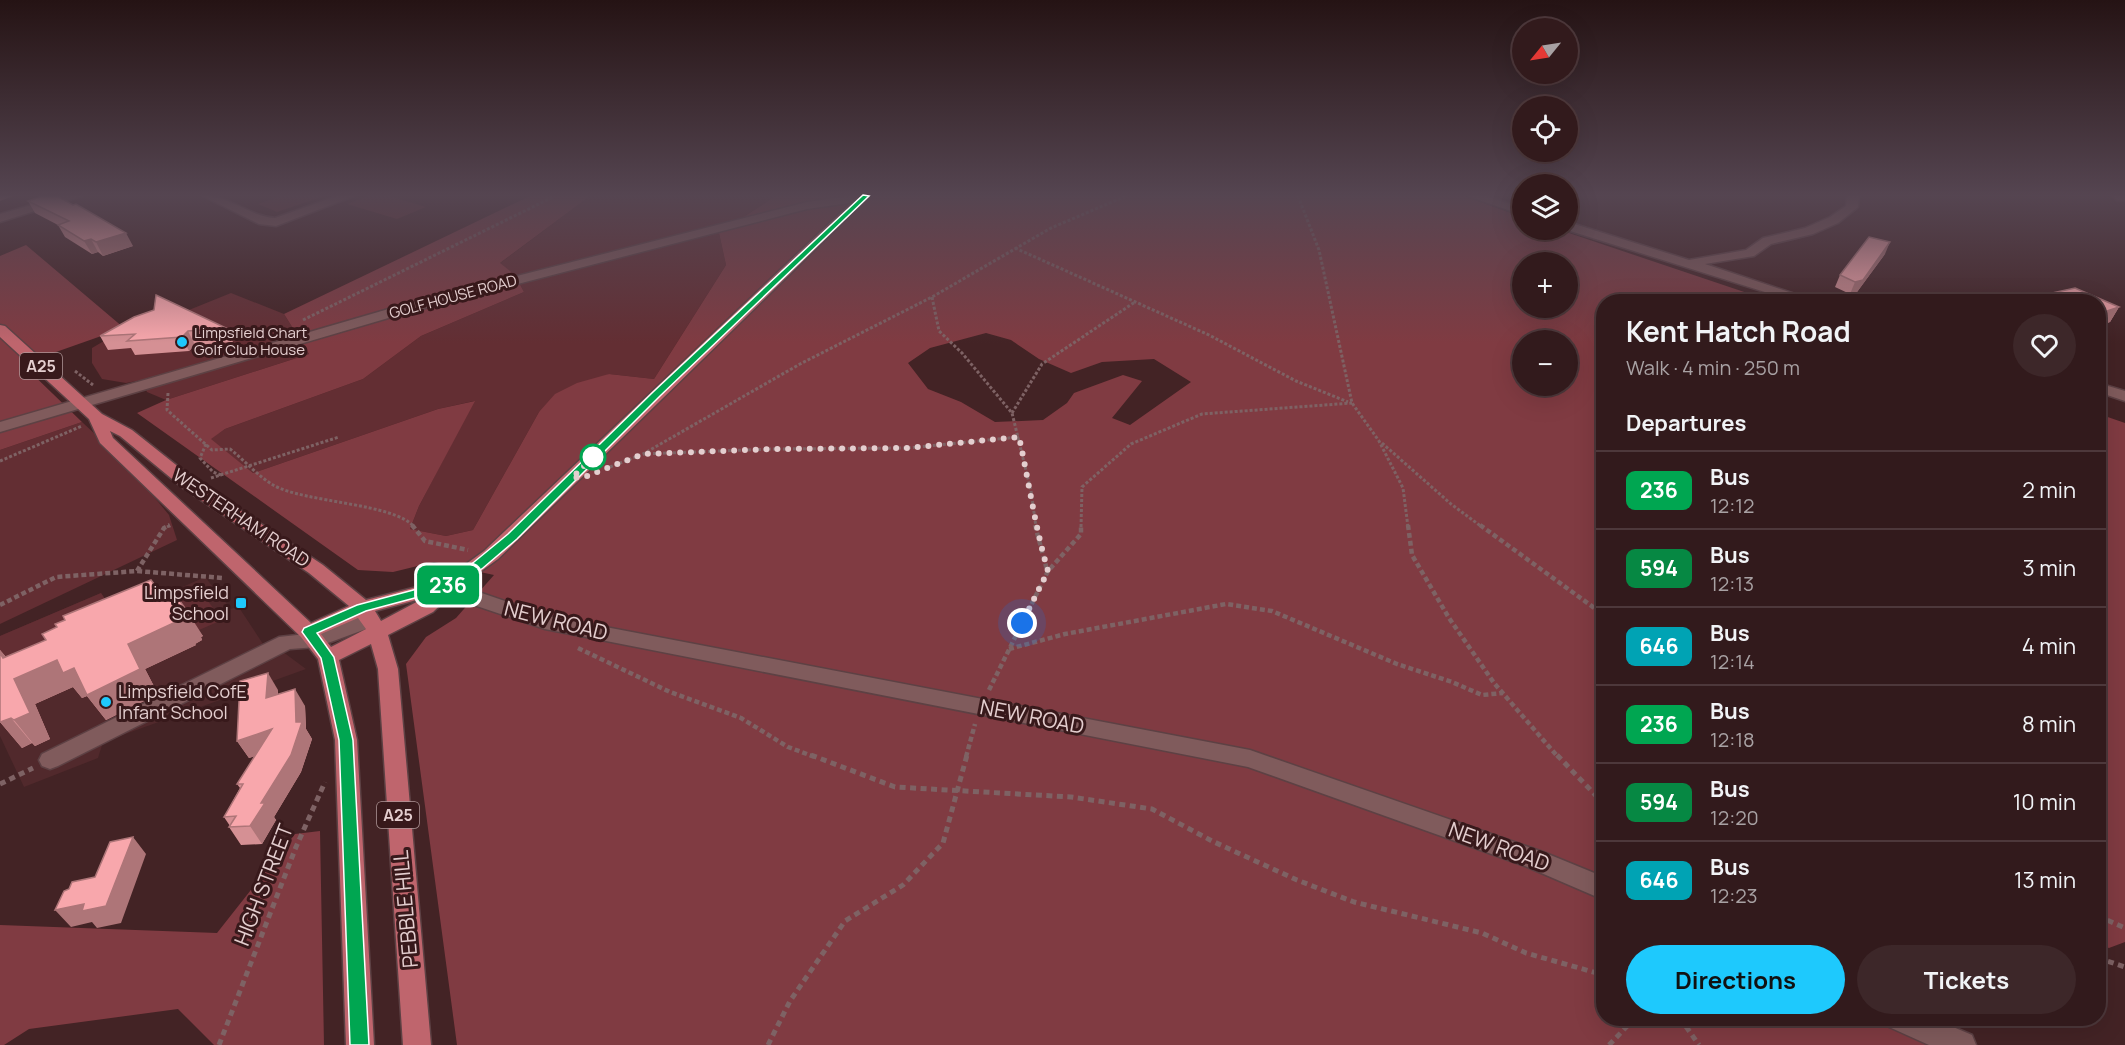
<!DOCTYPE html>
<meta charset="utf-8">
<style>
body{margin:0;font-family:Manrope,sans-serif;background:#3d2729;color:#f1f3f6;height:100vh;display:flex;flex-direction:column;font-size:22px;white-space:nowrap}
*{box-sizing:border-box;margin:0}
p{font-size:20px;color:#a8a1a3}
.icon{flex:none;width:33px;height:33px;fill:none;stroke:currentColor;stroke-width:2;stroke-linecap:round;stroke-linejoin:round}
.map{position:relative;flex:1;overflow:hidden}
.side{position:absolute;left:1596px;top:294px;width:510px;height:732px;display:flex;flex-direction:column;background:#321a1c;border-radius:24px;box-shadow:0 6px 24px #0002,0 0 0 2px #4d383b}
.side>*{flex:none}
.badge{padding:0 12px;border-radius:9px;font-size:21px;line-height:39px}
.needle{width:39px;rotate:240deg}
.tools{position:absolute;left:1512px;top:18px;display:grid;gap:12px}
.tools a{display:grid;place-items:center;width:66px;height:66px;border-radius:50%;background:#321a1c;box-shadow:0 6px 24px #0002,0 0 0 2px #4d383b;font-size:30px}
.you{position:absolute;width:30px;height:30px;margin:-15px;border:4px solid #fff;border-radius:50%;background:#1a73e8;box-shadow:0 0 0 9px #1a73e833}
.map>.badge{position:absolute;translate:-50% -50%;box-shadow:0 0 0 3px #fff}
h2{padding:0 30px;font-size:22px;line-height:54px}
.round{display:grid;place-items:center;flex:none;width:63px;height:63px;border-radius:32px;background:#3d2729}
.headline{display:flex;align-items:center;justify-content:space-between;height:102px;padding:0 30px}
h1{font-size:28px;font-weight:700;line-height:45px}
.cta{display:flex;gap:12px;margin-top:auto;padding:12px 30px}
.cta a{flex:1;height:69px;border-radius:36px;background:#1ec9fd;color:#111;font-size:24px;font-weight:700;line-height:69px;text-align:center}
.cta a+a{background:#3d2729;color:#f1f3f6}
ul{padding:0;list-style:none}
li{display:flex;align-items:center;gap:18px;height:78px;padding:0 30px;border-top:2px solid #4d383b}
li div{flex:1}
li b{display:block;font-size:22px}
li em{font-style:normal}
li .badge{min-width:66px;font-weight:700;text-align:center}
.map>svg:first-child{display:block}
</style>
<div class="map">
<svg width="2125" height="1045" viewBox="0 0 2125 1045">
<rect width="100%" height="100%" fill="#432325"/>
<path fill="#51292c" d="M205,577L231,609L238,606L263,644L271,643L306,669L103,742L98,758L24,787L0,736V636L101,593L117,616Z"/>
<g fill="#632e33">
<path d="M280,196H324L277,212L258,204Z"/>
<path d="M368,196H389L426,207L397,219L347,204Z"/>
<path d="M590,196H776L719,233L726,265L654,379L609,374L539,412L473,530L446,536L410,529L419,506L474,401L438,409L253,473L210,439L225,429L363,379L421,336L524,292L515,275L499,264Z"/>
<path d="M231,293L284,314L309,354L166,400L147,392L142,380L126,383L102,379L92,363V348L109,338L132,333Z"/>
<path d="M82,422L127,464L169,515L177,540L0,624V450Z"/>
<path d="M199,589L222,620L199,630L172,624L166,603Z"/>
<path d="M101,593L122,625L0,676V636Z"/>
</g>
<g fill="#803b42" fill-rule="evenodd">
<path d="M530,196H590L500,263L515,275L524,292L421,336L363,379L225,429L211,439L253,473L438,409L475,401L419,506L410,529L446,536L473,530L539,412L555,394L577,383L609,374L654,379L726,265L719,233L776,196H1464L1522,217V230H1560L1771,301L1604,302V1018L1930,1019L1958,1045H457L406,664L426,637L456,618L494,575L434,562L393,572L358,570L137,413L166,400L309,354L284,314ZM1522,262H1568V308H1522ZM986,333L1011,340L1039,359L1071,373L1102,362L1154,359L1191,382L1130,425L1112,418L1142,381L1123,375L1074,393L1067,403L1043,420L995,422L961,402L928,389L908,363L930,348ZM1522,340H1568V386H1522Z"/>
<path d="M26,245L124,328L22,364L82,422L0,450V256Z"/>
<path d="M2099,414L2125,423V942L2109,948L2098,944Z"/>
<path d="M320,831L324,1045H214L178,1009L29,1029L4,1045H0V925L217,933L295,834Z"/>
</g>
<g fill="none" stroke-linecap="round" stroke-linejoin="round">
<g stroke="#5d4144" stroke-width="3">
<g id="minor">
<path d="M63,196H82L0,222V214Z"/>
<path d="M203,196C231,196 249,216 275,218L337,196H354L276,226L259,224Z"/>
<path d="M850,196L869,198L863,201L807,209L402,314L0,432V422L392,308L807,202Z"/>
<path d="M1468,196H1486L1522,208V215Z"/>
<path d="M1847,196H1859L1858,207L1838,223L1813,234L1771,244L1754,256L1705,264L1819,302H1797L1567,230L1568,222L1689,260L1746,250L1763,238L1805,228L1830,217L1846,206Z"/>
<path d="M2113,196H2125V200H2117Z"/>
<path d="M2098,383L2125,391V401L2098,392Z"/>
<path d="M451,578L458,580L470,589L548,616L1250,750L1543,852L1604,877V900L1525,866L1248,767L545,629L456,599L441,584L444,580Z"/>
<path d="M370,613L377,615L380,620L377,625L317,647L290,649L58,766L50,769L42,766L39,760L42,754L279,637L315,633Z"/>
<path d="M1885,1018H1932L1972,1035L1976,1045H1929L1889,1027Z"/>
</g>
</g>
<g stroke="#5d4144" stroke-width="3">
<path id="major" d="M858,196H870L498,559L458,588L433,612L388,635L398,669L431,1045H403L378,669L371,644L339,660L357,740L374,1045H346L335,740L318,659L301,637L100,443L89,419L0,337V325L5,326L102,414L132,430L195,480L323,565L366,600L444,580L484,551ZM110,431L120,436L183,488L309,573L349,606L311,623L113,438ZM424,598L381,621L375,611ZM358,618L366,629L331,647L321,634Z"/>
</g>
<g stroke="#7e6264" stroke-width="3" stroke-dasharray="3 2" stroke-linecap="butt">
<path d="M1298,196L1319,250L1352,403L1379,441L1403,488L1408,527"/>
<path d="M1015,248L1209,335L1296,381L1348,402"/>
<path d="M932,297L939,331L962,353L1012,413L1031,491L1036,527"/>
<path d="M303,320L555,196"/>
<path d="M75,371L93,385"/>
<path d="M168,393L167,410L212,450L230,449C244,460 258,476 273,485C305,503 395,503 414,527"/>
<path d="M1012,413L1042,364L1135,302"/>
<path d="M1382,443L1451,504L1482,527"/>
<path d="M206,444L200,458L213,472L221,475"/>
<path d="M643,454L773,449L907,448L1019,437"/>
<path d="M0,461L82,426"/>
<path d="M610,467L643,454L800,364L932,297L1051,228L1126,196"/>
<path d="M211,478L339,437"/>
<path d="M167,527L171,525"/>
<path d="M1081,527L1082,487L1131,444L1202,414L1352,403"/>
</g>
<g stroke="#7e6264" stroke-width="4.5" stroke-dasharray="5 3" stroke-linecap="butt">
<path d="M412,525L425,541L468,550"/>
<path d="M1035,525L1047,570"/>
<path d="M1408,525L1412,555L1449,618L1494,683L1558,757"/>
<path d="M1480,525L1604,615"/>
<path d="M137,571L164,528L170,525"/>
<path d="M0,605L56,577L137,571L223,578"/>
<path d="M578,648L670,692L741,718L788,747L815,757"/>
<path d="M1009,649L1065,634L1226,604L1272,611L1397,664L1452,682L1482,695L1503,693"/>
<path d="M989,690L1048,571L1081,534V525"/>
<path d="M966,757L975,724"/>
</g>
<g stroke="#7e6264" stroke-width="5" stroke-dasharray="6 4.5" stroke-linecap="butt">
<path d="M811,755L895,787L1071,797L1152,809L1212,841L1297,880L1354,902L1482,933L1526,953L1604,975"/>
<path d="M1557,755L1604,804"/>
<path d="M0,784L33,768"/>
<path d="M2098,916L2125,928"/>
<path d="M2098,958L2125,967"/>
<path d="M1680,1018L1699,1045"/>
<path d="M219,1045L296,847L325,782"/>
<path d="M768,1045L790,1001L845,921L903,885L943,843L967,755"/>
<path d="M1609,1045L1635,1018"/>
</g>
<use href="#minor" fill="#805b5c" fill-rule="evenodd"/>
<use href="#major" fill="#bf656d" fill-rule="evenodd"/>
</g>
<g fill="#d59094">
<path d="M28,201L133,246L103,256L98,252L92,254L65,237L58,225L35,213Z"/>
<path d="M1885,254L1857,292L1850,294L1835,287L1840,275Z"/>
<path d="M2075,288L2119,307L2110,322L2098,326V302H2039L2043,295Z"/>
<path d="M226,328L233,342L195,345L189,351L135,355L131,348L108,350L100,336Z"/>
<path d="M163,596L203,636L201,637L202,640L195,644L196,645L145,669L158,694L106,720L87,696L82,698L73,687L35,704L50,739L35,746L32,743L22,748L0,722V650L6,657Z"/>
<path d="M278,690V695L305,706L306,729L312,739L301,772L274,817L276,820L262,844L241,845L229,827L230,826L224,817L240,788L237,784L255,756L249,758L237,741Z"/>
</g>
<g fill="#ae7578">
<path d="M0,196H13L0,201Z"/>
<path d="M126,233L133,246L103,256L96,242Z"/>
<path d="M91,239L98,252L92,254L84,241Z"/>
<path d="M1890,242L1885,254L1857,292L1850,294L1855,282Z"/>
<path d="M2119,307L2110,322L2098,326V314Z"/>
<path d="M188,331L195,345L189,351L182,337Z"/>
<path d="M187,611L203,636L201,637L202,640L195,644L196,645L145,669L158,694L106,720L87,696L82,698L73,687L35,704L50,739L35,746L14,720L3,658L0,653V650L16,669L128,644L179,619Z"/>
<path d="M268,673L278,690L276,716L266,698Z"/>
<path d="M295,689L305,706L306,729L312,739L301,772L274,817L276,820L262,844L250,826L261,803Z"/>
<path d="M11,718L32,743L22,748L0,722Z"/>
<path d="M272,729L283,747L249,758L237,741Z"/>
<path d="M133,837L146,854L121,923L97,928L92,922L71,927L55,910L84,904Z"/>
</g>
<g fill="#f8a7ac" stroke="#ae7578" stroke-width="1.5">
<path d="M42,196H57L73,205L76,204L126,233L96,242L91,239L84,241L58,225L69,221L28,201Z"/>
<path d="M1869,237L1890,242L1863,280L1855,282L1840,275Z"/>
<path d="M2075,288L2119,307L2098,314V302H2060L2043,295Z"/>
<path d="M156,295L226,328L188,331L182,337L127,341L135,334L100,336L134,317L154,310Z"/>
<path d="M151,580L163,596L167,594L171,600L177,597L187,611L185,613L187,615L179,619L180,620L128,644L140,669L87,695L74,668L63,673L57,660L14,679L30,713L14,720L11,718L0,722V653L3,658L46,640L42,634L57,627L55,624L65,620L63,616Z"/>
<path d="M268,673L266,698L295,689L296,722H302L291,755L261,803H265L250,826L229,827L236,816L224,817L243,784H237L272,729L237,741L240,681Z"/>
<path d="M133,837L106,906L82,911L84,904L55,910L64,891L69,889L72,882L95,877L110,842Z"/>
</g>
<linearGradient id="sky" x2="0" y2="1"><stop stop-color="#251314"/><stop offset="0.57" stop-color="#554551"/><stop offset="1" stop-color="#554551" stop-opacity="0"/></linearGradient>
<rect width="2125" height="343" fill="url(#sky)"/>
<path fill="#00a651" stroke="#fff" stroke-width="1.5" d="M863,195L869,196L660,396L517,539L483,568L456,587L366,611L317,633L334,657L353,740L369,1045H350L339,740L321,658L302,632L304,628L357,605L447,581L474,562L508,534L653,392Z"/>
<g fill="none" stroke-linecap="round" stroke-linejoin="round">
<path stroke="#e4cecf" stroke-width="6" stroke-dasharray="0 10.8" d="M593,457L600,450L572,478L587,476L643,454L773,449L907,448L1019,437C1029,482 1035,527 1048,571L1022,623"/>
</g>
<g fill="#1ec9fd" stroke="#38191b" stroke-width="2">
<circle cx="182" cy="342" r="6"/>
<rect x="235" y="597" width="12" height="12" rx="3"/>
<circle cx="106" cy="702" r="6"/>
</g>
<circle fill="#fff" stroke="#00a651" stroke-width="3" cx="593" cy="457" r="12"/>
<g text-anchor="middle" stroke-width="6" stroke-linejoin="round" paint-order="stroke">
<g font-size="15" fill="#e4cecf" stroke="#38191b">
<text transform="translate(453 297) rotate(-15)" y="5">GOLF HOUSE ROAD</text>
</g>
<g font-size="15" fill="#e4cecf" stroke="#38191b" text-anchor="start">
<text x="194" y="338">Limpsfield Chart<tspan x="194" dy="17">Golf Club House</tspan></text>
</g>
<g fill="#38191b" stroke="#b09899" stroke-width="1.5">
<rect x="20" y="353" width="42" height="26" rx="4.5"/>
<rect x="377" y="802" width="42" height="26" rx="4.5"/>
</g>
<g font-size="16" font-weight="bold" fill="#e4cecf">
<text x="41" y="372">A25</text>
<text x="398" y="821">A25</text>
</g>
<g font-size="18" fill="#e4cecf" stroke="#38191b">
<text transform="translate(241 518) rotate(34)" y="6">WESTERHAM ROAD</text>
</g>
<g font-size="18" fill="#e4cecf" stroke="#38191b" text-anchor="end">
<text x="229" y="599">Limpsfield<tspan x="229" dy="21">School</tspan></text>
<text x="118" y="698" text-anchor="start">Limpsfield CofE<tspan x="118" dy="21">Infant School</tspan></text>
</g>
<g font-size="21" fill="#e4cecf" stroke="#38191b">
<text transform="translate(556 621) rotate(14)" y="7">NEW ROAD</text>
<text transform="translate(1032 717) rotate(11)" y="7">NEW ROAD</text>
<text transform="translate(1499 847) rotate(20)" y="7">NEW ROAD</text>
<text transform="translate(264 885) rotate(-69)" y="7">HIGH STREET</text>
<text transform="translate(406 909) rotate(-95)" y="7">PEBBLE HILL</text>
</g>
</g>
</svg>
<div class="tools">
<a><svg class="needle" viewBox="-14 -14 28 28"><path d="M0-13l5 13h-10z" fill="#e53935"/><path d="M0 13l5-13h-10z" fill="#a8a1a3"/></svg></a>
<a><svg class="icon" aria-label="locate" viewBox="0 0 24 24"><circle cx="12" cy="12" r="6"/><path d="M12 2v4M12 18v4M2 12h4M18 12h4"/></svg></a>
<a><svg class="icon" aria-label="layers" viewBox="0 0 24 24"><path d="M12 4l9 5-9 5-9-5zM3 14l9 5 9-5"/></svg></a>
<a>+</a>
<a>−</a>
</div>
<div class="you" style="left:1022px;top:623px"></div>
<b class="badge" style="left:448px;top:585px;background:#00a651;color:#fff">236</b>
<section class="side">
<div class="headline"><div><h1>Kent Hatch Road</h1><p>Walk · 4 min · 250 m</p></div><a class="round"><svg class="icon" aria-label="heart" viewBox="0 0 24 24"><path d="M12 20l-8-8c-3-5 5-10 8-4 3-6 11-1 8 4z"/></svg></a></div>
<h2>Departures</h2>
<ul>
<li><span class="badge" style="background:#00a651;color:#fff">236</span><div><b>Bus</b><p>12:12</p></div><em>2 min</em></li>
<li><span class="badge" style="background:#068843;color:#fff">594</span><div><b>Bus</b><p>12:13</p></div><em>3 min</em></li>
<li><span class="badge" style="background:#00a3b4;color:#fff">646</span><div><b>Bus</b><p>12:14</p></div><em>4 min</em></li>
<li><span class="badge" style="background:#00a651;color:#fff">236</span><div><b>Bus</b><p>12:18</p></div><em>8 min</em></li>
<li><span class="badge" style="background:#068843;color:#fff">594</span><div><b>Bus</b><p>12:20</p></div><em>10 min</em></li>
<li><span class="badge" style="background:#00a3b4;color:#fff">646</span><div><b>Bus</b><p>12:23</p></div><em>13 min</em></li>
</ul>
<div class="cta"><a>Directions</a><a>Tickets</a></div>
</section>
</div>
